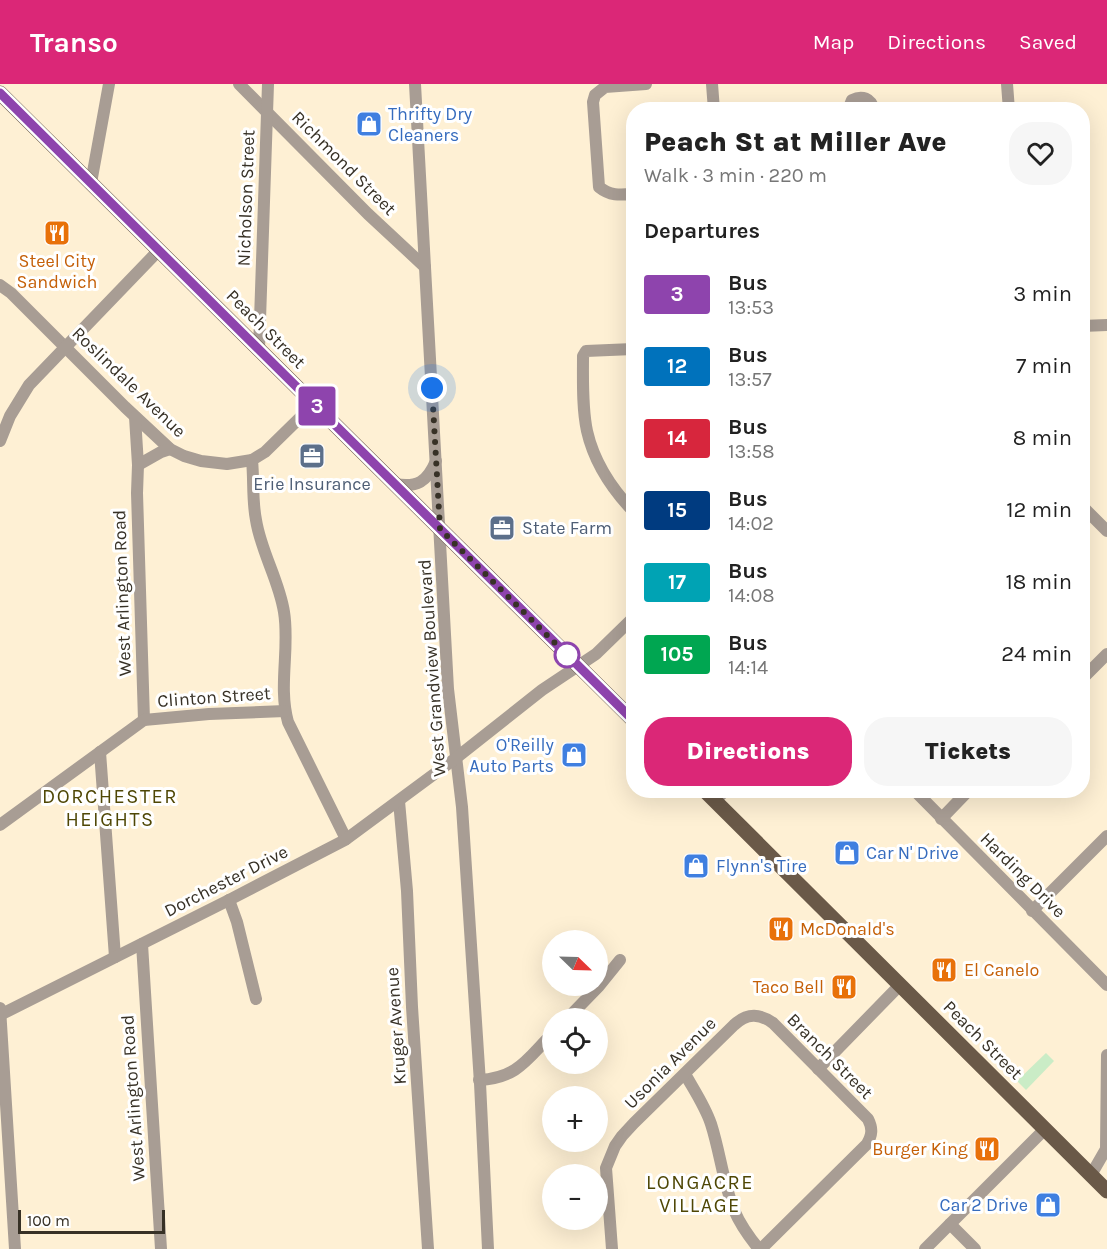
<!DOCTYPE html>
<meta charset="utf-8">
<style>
body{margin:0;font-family:Karla,sans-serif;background:#f6f6f6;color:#222;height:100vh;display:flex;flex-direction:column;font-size:22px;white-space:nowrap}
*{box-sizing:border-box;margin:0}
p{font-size:20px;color:#767676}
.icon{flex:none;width:33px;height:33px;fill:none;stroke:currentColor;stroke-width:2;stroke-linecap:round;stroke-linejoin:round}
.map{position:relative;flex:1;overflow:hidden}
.panel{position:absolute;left:626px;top:18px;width:464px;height:696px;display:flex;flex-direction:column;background:#fff;border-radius:24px;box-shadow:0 6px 24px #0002}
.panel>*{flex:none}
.badge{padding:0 12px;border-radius:4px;font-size:21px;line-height:39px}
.needle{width:39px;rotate:113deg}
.controls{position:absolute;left:542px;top:846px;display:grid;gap:12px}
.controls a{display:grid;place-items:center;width:66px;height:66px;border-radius:50%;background:#fff;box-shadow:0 6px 24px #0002;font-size:30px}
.scale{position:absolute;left:18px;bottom:15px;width:147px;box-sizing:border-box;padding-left:6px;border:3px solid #373126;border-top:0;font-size:16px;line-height:21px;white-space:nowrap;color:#373126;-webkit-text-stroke:4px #fff;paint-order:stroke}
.you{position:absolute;width:30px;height:30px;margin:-15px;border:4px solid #fff;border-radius:50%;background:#1a73e8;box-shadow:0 0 0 9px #1a73e833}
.map>.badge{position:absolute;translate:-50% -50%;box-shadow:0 0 0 3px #fff}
h2{padding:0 18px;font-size:22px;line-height:54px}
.round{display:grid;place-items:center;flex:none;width:63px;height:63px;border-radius:24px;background:#f6f6f6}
.head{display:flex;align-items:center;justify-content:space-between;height:102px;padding:0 18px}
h1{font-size:28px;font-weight:800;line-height:45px}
.action{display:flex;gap:12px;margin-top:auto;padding:12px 18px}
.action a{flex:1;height:69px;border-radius:24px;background:#db2777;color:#fff;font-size:24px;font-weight:800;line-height:69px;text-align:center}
.action a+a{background:#f6f6f6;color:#222}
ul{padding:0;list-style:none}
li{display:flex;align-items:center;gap:18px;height:72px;padding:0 18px}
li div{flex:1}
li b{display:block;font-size:22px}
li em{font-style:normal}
li .badge{min-width:66px;font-weight:700;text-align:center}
header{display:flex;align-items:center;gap:36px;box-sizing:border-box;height:84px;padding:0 30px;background:#db2777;color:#fff}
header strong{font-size:28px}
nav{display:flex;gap:33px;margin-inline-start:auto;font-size:21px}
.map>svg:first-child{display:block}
</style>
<header>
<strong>Transo</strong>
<nav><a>Map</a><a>Directions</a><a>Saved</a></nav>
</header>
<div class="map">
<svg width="1107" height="1165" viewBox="0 0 1107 1165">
<rect width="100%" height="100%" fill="#fef0d4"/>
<path fill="#caecc6" d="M1046,969L1054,977L1026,1006L1017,997Z"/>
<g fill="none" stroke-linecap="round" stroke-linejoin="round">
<g stroke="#a89d94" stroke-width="12">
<path d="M239,0L368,130L425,183"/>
<path d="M415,0L448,605L462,723L480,999L488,1165"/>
<path d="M712,0L714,26"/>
<path d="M1007,0L1009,26"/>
<path d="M848,26L852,16C862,11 871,14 874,26"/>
<path d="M91,99L109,0"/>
<path d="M633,110C620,111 610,112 599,103L593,18L595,11L605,3L646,0"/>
<path d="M0,201L11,209L125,323L170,365L184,372L201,377L227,380L252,376"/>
<path d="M1082,242L1107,241"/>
<path d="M259,265L268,0"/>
<path d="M633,265L586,267L583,272C583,296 582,324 587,347C594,378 612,405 633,427"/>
<path d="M314,320L265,368L252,376C254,396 252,416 256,436C261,468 279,496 284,528C290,564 278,602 288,638L346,755"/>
<path d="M135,333L138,381L137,409L144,636"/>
<path d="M0,357L10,332L29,301L159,166"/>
<path d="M138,381L161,368L170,365"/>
<path d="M395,400C417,404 427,398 436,377"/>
<path d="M1082,422L1107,447"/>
<path d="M1082,595L1107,570"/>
<path d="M100,668L115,873"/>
<path d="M914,706L1107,901"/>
<path d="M399,717L407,807L412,923L428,1165"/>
<path d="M714,717L726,706"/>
<path d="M941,735L969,706"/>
<path d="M0,741L144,636L209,630L285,627"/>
<path d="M229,816L237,838L256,915"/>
<path d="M1032,827L1107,752"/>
<path d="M142,860L161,1165"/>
<path d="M0,924L15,1165"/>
<path d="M0,931L229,816L345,756L456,674L542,606L596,570L633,534"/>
<path d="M568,934L599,902L620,876"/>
<path d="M818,985L900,901"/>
<path d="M685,990C694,1006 705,1022 711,1040C720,1068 723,1098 734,1126C740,1140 749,1153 759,1165"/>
<path d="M479,996C518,994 527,975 552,950"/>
<path d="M1091,1091L1106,1065L1107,971"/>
<path d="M950,1140L975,1165"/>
<path d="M612,1165L606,1084L615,1062L622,1052L634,1039L734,941C747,929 759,929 773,939L868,1035C873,1045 872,1051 867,1060L761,1165"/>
<path d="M925,1165L1045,1045"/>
</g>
<g stroke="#6a5948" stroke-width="15">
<path d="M0,9L633,636"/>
<path d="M704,706L1107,1107"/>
</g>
</g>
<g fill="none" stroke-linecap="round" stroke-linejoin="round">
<g stroke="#fff" stroke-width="14">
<path id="line" d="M0,9L633,636"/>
</g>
<use href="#line" stroke="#8e44ad" stroke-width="9"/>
<path stroke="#373126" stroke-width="6" stroke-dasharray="0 10.8" d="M432,304L440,445L567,571"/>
</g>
<defs>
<g id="shop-square" transform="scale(1.35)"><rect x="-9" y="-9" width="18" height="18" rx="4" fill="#3f7fe0" stroke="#fff"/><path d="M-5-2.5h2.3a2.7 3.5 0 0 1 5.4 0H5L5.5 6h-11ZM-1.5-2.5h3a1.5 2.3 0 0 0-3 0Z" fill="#fff"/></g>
<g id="restaurant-square" transform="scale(1.35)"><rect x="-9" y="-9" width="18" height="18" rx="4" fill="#e8710a" stroke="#fff"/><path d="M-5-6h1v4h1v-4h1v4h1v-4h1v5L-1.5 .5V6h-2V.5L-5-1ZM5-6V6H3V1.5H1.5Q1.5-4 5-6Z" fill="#fff"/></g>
<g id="office-square" transform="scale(1.35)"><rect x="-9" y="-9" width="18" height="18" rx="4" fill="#5c6f8a" stroke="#fff"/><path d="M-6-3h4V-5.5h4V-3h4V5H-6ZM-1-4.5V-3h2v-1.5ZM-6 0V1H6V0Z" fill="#fff"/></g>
</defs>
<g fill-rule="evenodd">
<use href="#shop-square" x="369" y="40"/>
<use href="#restaurant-square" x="57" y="149"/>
<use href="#office-square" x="312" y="372"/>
<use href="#office-square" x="502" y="444"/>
<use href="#shop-square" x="574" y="671"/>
<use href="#shop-square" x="847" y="769"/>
<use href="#shop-square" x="696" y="782"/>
<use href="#restaurant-square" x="781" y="845"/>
<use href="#restaurant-square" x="944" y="886"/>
<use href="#restaurant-square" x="844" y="903"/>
<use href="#restaurant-square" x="987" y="1065"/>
<use href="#shop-square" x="1048" y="1121"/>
</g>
<circle fill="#fff" stroke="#8e44ad" stroke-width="3" cx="567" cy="571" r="12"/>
<g text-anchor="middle" stroke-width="6" stroke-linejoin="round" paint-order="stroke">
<g font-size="18" fill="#366cbe" stroke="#fff" text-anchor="start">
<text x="388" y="36">Thrifty Dry<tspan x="388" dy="21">Cleaners</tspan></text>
<text x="554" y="667" text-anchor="end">O'Reilly<tspan x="554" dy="21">Auto Parts</tspan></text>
<text x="866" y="775">Car N' Drive</text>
<text x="716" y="788">Flynn's Tire</text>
<text x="1028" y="1127" text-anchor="end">Car 2 Drive</text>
</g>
<g font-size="18" fill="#373126" stroke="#fff">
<text transform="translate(344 79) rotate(45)" y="6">Richmond Street</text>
<text transform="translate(246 114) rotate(-88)" y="6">Nicholson Street</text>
<text transform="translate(266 245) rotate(45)" y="6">Peach Street</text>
<text transform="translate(129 298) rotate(44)" y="6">Roslindale Avenue</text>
<text transform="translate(122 509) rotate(-92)" y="6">West Arlington Road</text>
<text transform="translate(432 584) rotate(-94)" y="6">West Grandview Boulevard</text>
<text transform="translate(214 613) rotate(-4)" y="6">Clinton Street</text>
<text transform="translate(1023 791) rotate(45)" y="6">Harding Drive</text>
<text transform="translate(226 797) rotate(-27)" y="6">Dorchester Drive</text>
<text transform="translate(396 942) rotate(-94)" y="6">Kruger Avenue</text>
<text transform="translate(983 956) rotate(45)" y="6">Peach Street</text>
<text transform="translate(830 972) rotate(45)" y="6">Branch Street</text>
<text transform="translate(670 979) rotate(-45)" y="6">Usonia Avenue</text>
<text transform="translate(133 1014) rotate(-94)" y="6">West Arlington Road</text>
</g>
<g font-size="18" fill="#c56008" stroke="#fff" text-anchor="start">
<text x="57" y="183" text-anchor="middle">Steel City<tspan x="57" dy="21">Sandwich</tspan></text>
<text x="800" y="851">McDonald's</text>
<text x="964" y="892">El Canelo</text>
<text x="824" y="909" text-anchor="end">Taco Bell</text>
<text x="968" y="1071" text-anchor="end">Burger King</text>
</g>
<g font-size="18" fill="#4e5e75" stroke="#fff">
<text x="312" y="406">Erie Insurance</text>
<text x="522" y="450" text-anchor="start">State Farm</text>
</g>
<g font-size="20" letter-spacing="1.5" fill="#4f4705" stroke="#fff">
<text x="110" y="719">DORCHESTER<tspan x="110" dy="23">HEIGHTS</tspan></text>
<text x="700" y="1105">LONGACRE<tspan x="700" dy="23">VILLAGE</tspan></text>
</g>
</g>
</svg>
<div class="controls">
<a><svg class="needle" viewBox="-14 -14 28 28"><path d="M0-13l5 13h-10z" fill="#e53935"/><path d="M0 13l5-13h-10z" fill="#767676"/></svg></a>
<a><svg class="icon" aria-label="locate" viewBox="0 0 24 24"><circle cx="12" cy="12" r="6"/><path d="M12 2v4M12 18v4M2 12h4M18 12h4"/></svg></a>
<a>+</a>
<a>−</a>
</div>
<div class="scale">100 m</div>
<div class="you" style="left:432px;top:304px"></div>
<b class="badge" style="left:317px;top:322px;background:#8e44ad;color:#fff">3</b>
<section class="panel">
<div class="head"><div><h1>Peach St at Miller Ave</h1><p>Walk · 3 min · 220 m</p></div><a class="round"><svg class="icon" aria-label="heart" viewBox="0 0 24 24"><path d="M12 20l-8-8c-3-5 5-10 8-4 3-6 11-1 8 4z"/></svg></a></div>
<h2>Departures</h2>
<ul>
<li><span class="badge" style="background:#8e44ad;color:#fff">3</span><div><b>Bus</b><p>13:53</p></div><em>3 min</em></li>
<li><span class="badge" style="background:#0072bc;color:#fff">12</span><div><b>Bus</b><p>13:57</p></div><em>7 min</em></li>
<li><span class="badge" style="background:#d7263d;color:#fff">14</span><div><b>Bus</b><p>13:58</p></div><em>8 min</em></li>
<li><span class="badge" style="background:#003b80;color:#fff">15</span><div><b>Bus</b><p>14:02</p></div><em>12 min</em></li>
<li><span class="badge" style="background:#00a3b4;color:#fff">17</span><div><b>Bus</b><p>14:08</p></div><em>18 min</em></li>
<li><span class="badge" style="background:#00a651;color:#fff">105</span><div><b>Bus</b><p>14:14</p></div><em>24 min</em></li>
</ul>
<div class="action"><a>Directions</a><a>Tickets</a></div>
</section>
</div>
